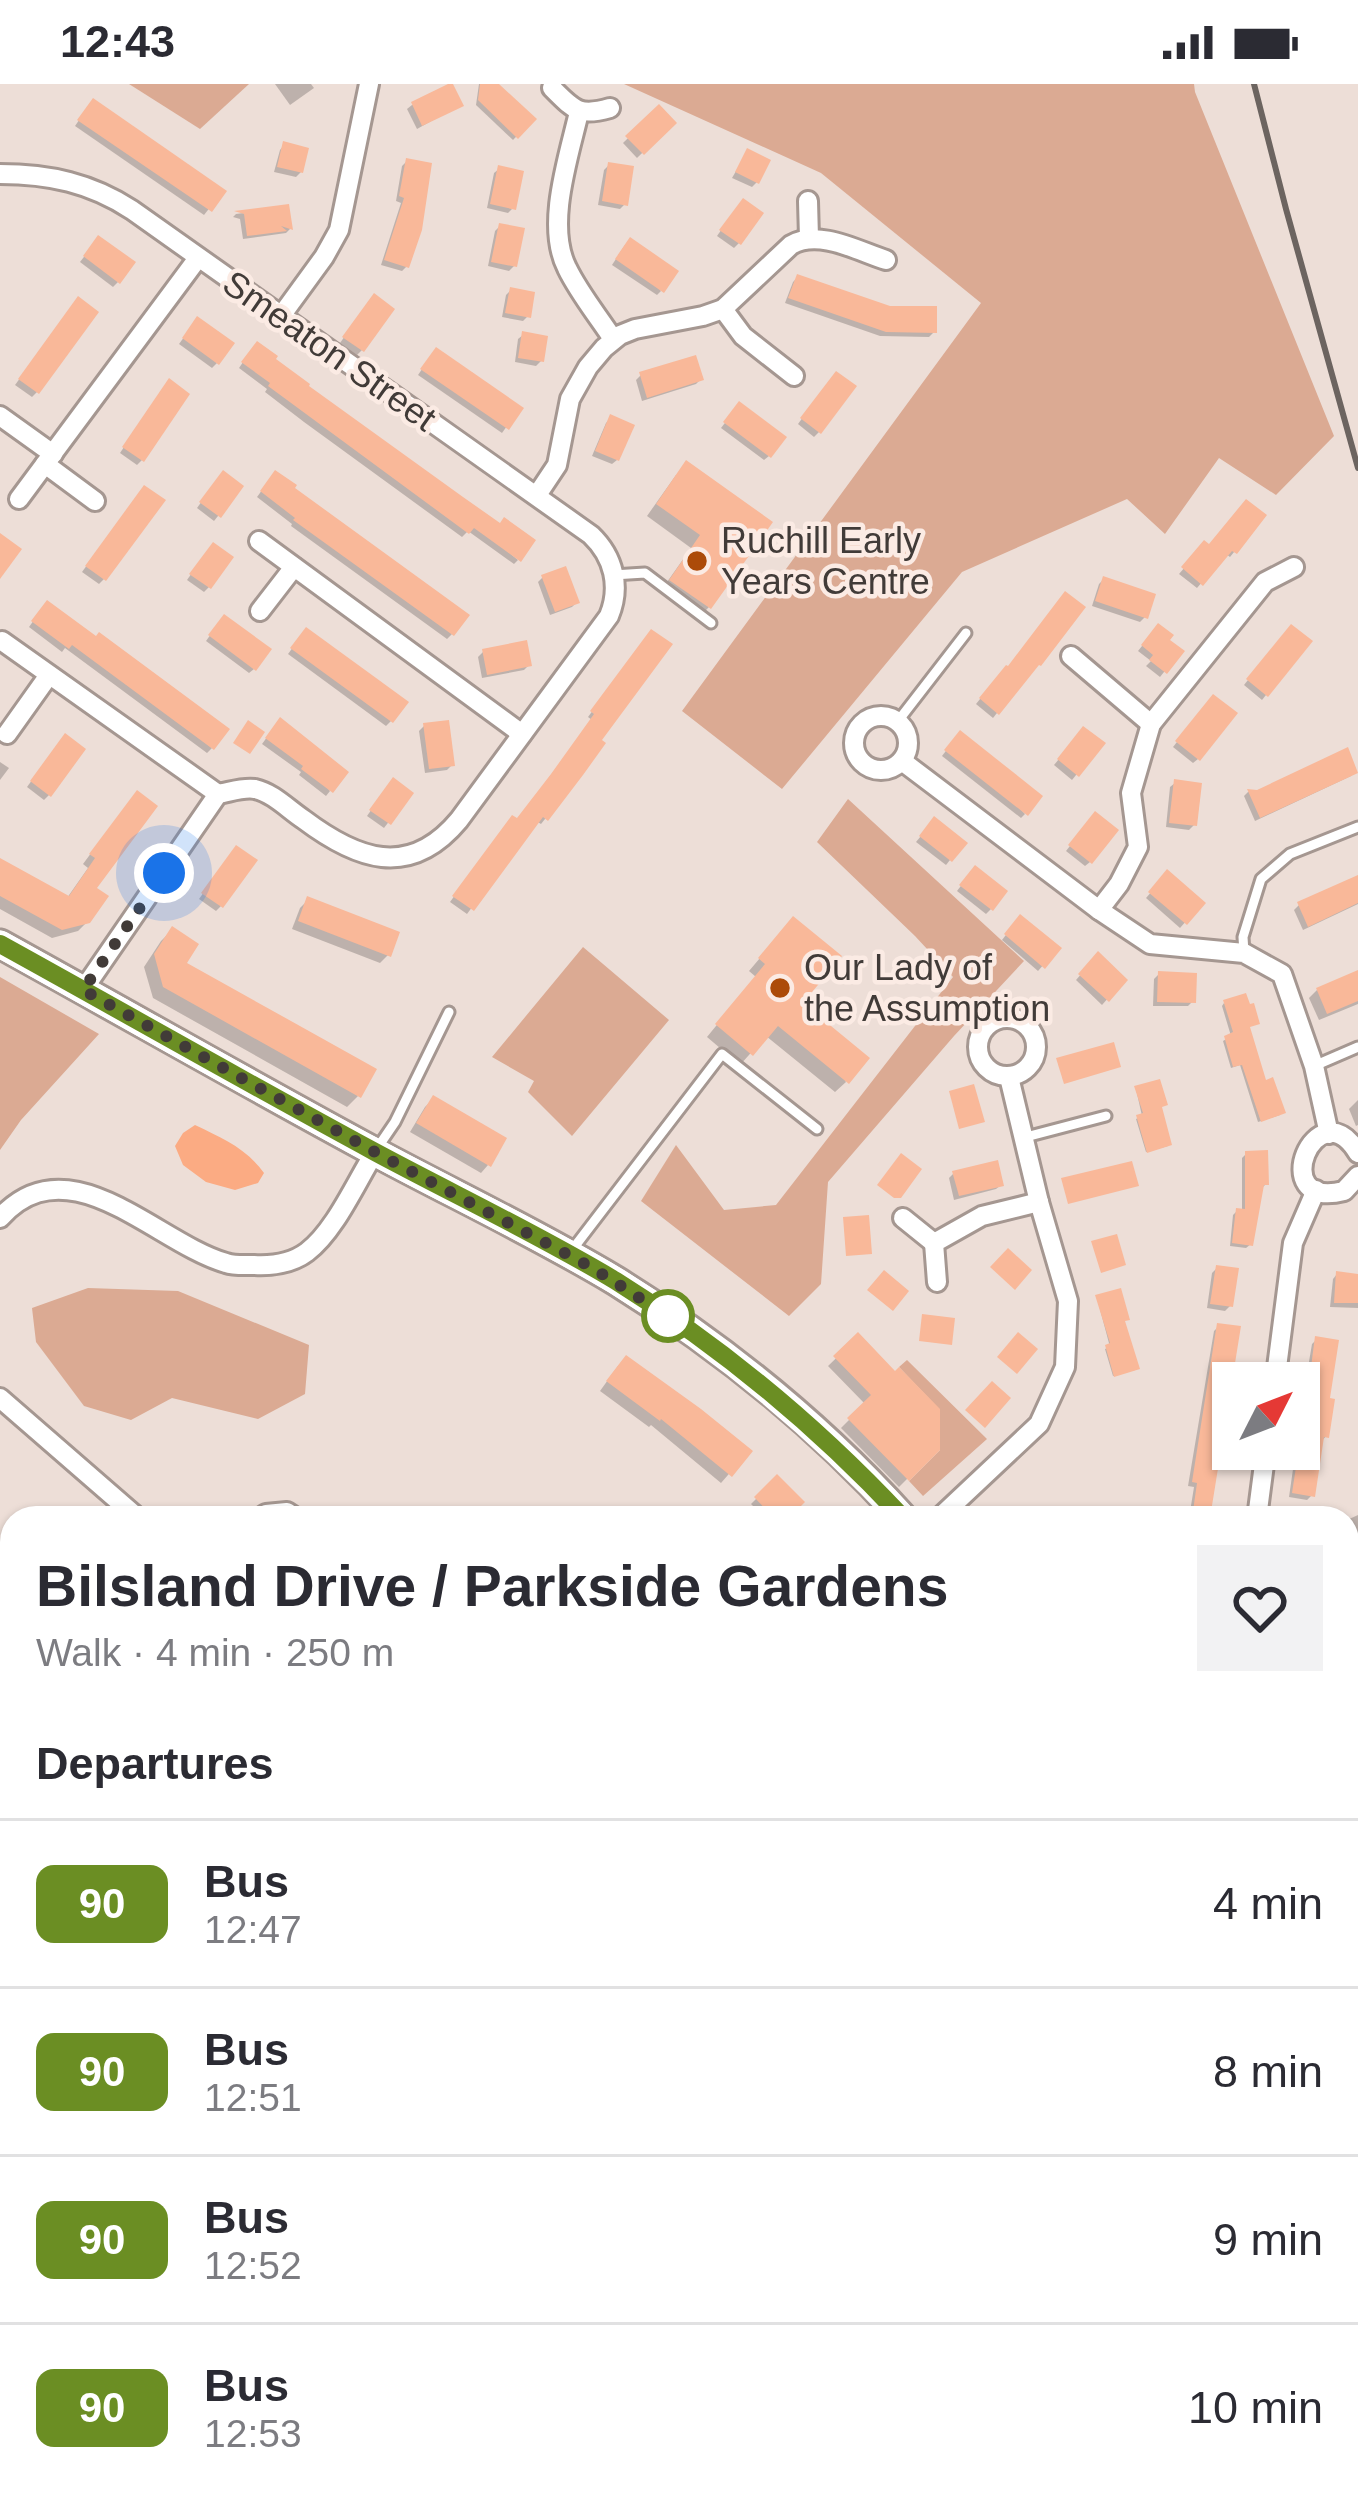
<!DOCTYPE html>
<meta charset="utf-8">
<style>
body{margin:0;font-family:Arial,sans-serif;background:#f2f2f3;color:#2b2b33;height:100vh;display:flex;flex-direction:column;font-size:45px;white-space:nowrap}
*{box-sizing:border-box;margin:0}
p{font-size:39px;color:#7c7c81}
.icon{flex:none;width:66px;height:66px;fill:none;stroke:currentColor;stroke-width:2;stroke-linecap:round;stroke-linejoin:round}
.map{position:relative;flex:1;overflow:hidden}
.drawer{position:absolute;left:0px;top:1422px;width:1359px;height:1011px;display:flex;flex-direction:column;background:#fff;border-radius:36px 36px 0 0;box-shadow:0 3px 9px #0004}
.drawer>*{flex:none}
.badge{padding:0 24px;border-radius:18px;font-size:42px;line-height:78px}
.needle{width:78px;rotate:48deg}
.tools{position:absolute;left:1212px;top:1278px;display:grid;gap:24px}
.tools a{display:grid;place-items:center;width:108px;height:108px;border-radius:0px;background:#fff;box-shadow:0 3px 9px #0004;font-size:60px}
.you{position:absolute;width:60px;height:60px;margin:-30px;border:9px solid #fff;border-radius:50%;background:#1a73e8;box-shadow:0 0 0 18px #1a73e833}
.map>.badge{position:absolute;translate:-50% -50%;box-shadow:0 0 0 6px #fff}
h2{padding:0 36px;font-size:45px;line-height:108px}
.round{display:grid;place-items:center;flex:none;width:126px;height:126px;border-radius:0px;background:#f2f2f3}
.summary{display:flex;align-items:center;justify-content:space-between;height:204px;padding:0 36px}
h1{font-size:57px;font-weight:700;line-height:90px}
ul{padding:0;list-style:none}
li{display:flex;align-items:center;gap:36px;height:168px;padding:0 36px;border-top:3px solid #e1e1e2}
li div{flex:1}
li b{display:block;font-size:45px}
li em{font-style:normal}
li .badge{min-width:132px;font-weight:700;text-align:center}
.status{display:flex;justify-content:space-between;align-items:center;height:84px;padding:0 60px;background:#fff;direction:ltr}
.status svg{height:33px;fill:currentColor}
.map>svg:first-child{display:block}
</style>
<div class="status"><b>12:43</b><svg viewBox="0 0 49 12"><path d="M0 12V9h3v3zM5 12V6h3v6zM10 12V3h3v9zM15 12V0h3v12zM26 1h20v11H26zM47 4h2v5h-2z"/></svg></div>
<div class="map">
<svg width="1358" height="2432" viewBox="0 0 1358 2432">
<rect width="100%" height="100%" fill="#edded7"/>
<g fill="#dbaa93">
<path d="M129,0H249L200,45Z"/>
<path d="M624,0H1194L1195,8L1334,352L1276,411L1219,374L1165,450L1127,415L962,488L782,705L682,627L981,219L821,89Z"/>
<path d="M848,715L1024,877L954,952L828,1098L821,1200L789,1232L641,1117L676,1061L724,1126L776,1121L953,893L915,852L817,758Z"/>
<path d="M583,863L669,936L572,1052L528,1008L534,997L492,973Z"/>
<path d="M0,893L99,950L21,1036L0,1066Z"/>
<path d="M88,1204L178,1207L309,1261L305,1310L258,1335L172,1314L131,1336L84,1322L36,1258L32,1224Z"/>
<path d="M907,1276L987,1355L923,1412L909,1397L940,1366V1326L899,1283Z"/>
</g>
<path fill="#fbab83" d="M195,1041C222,1054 246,1064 264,1089L258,1099L235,1106L206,1098L183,1081L175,1062L183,1049Z"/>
<g fill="#0003">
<path d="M275,0H311L314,4L290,21Z"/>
<path d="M479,0H498L533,35L513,56L476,21Z"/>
<path d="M412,21H460L417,45L407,25Z"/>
<path d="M88,23L223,107L204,131L75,42Z"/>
<path d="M659,24L673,39L637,74L623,59Z"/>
<path d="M284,61L301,88L296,93L274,88L280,66Z"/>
<path d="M747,68L757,98L752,103L732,94Z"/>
<path d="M407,77V182L402,187L381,181L401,119L396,117L402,82Z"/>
<path d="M609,81L625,120L620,125L598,121L604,86Z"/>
<path d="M499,85L513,124L508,129L487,124L494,89Z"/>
<path d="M738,122L739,159L734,164L717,152Z"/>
<path d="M287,123L290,145L286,149L243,155L240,135L233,133L236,130Z"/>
<path d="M500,142L514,182L509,187L488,182L495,147Z"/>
<path d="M94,160L118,198L113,203L80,178Z"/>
<path d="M625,161L661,207L657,211L612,181Z"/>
<path d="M798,193L934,248L929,253L880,252L785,219L793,198Z"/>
<path d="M511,206L528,232L523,237L502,233L506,211Z"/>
<path d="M369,218L362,266L357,271L340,259Z"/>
<path d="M74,221L37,308L32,313L15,301Z"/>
<path d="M193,241L217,279L212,284L179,260Z"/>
<path d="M523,251L541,277L536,282L515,278L518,255Z"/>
<path d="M252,265L272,276L518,476L514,480L468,447L462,453L304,338L265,308L267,305L239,284Z"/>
<path d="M431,272L519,325L502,349L418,291Z"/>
<path d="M641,291L701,295L696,300L642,317L636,296Z"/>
<path d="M831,295L819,348L814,353L798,340Z"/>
<path d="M164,303L142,376L137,381L120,369Z"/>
<path d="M735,326L769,372L764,376L721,344Z"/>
<path d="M611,334L617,376L612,380L592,372L606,339Z"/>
<path d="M676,391L769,438L709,523L697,535L660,508L691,464L647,432Z"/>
<path d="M271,394L452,550L447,555L291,442L292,440L257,413Z"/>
<path d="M218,395V432L214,437L197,424Z"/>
<path d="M140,409L104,495L99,500L82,488Z"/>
<path d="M1263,432L1230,473L1226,470L1197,504L1179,490L1205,460L1209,464Z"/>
<path d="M208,466L209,503L204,508L187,496Z"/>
<path d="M543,493L577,518L572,523L550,531L538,498Z"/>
<path d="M1104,495L1145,533L1140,538L1092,522L1099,500Z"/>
<path d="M42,525L212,664L207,669L65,564L62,568L29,543Z"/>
<path d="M219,539L254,585L249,589L206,557Z"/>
<path d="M1154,547L1180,568L1160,593L1146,582L1151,577L1138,567Z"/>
<path d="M1286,548L1266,611L1262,616L1244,601Z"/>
<path d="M302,551L391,637L386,642L288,570Z"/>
<path d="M647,553L580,689L545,735L541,740L536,737L467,830L450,818L507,739L516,738L592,636L588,633Z"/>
<path d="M483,568L529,581L524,586L482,594L478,573Z"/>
<path d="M1001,589L997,629L993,634L976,620Z"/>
<path d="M1209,618L1198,675L1193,679L1173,663Z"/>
<path d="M276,641L330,707L326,712L299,691L301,688L262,660Z"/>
<path d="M424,642L452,681L447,686L425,689L419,647Z"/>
<path d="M1079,651L1101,660L1072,696L1054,681Z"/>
<path d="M955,655L1025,730L1021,734L942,672Z"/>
<path d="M60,658L49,711L44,716L27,703Z"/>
<path d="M0,678L9,684L0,696Z"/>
<path d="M1356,687L1351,692L1255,737L1244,712L1248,708Z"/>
<path d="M1175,699L1194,741L1189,746L1166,743L1170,703Z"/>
<path d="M388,702L410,710L384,744L367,732Z"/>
<path d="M129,718L93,804L88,837L78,847L52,854L0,825V778L67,814L88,784L83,780Z"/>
<path d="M1091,735L1090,778L1085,782L1066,767Z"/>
<path d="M930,741L950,776L946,781L916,758Z"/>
<path d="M232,769L221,822L216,827L199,815Z"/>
<path d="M1168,789L1202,819L1180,844L1146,814Z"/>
<path d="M970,790L991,825L986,830L957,807Z"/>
<path d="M1358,793V820L1303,846L1294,826L1299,821Z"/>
<path d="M308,816L388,871L380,879L292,845L300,824Z"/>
<path d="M1016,838L1058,864L1038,887L1002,856Z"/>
<path d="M172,846L183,880L358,1012L347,1023L153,914L144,883L161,857Z"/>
<path d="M783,847L799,919L846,998L835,1008L766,952L740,981L707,953L756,893L749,887Z"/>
<path d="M1098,871L1124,896L1102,921L1076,896Z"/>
<path d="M1358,889V920L1319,936L1309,914L1317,906Z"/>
<path d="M1159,890L1193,917L1188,922H1153L1154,895Z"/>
<path d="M1224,919L1247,944L1264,1000L1280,1031L1258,1038L1240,981L1231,984L1223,957L1231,952L1222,922Z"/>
<path d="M1136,1005L1159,1023L1168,1062L1146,1068L1136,1035L1142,1032Z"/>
<path d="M433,1015L488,1081L481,1089L410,1048L425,1023Z"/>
<path d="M1358,1016V1041L1356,1042L1349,1025Z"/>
<path d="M1246,1070L1266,1100L1262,1104L1251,1160L1246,1164L1230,1162L1233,1131L1237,1127H1242V1074Z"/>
<path d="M954,1089L1001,1101L996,1105L954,1116L949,1094Z"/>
<path d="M1217,1184L1230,1222L1225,1227L1207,1224L1212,1189Z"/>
<path d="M1337,1190L1358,1193V1224L1330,1223L1333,1195Z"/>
<path d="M1097,1214L1122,1237L1135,1286L1113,1292L1105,1265L1110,1263Z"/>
<path d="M1219,1242L1208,1423L1214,1424L1212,1434H1189L1194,1403L1188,1402L1214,1247Z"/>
<path d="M858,1253L937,1365L899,1403L841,1344L865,1320L828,1282Z"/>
<path d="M1317,1255L1326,1352L1320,1359L1312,1411L1307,1416L1289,1413L1294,1378L1300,1372L1311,1296L1306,1295L1312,1260Z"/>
<path d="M618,1282L748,1368L721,1399L651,1341L649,1343L600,1307Z"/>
<path d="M777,1394L785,1434H765L751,1420Z"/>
<path d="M1358,1431V1463L1347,1468V1436Z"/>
<path d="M1347,1608L1358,1634V1703L1352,1706L1347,1694Z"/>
<path d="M1358,1786V1820L1347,1825V1791Z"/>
<path d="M1347,2035L1358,2060V2153L1347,2129Z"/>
<path d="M0,2390L10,2399L0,2411Z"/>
<path d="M257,2421H286L277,2432H263L254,2425Z"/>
<path d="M365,2421H381L394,2432H366Z"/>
<path d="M509,2421H538L529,2432H519Z"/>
<path d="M1142,2421H1196L1169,2432H1137L1135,2428Z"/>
<path d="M1317,2421H1346L1350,2432H1321Z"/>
</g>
<g fill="#f9b899">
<path d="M448,0H453L464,22L422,42L411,18Z"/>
<path d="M480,0H499L537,35L518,55L478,16Z"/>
<path d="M93,14L227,107L212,128L77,36Z"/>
<path d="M659,20L677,39L644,71L625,52Z"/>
<path d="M283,57L309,64L303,89L277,83Z"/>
<path d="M747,64L771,76L759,100L735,88Z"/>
<path d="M406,74L432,79L422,146L409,184L384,176L404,114L399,112Z"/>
<path d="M608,78L634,82L628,122L602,117Z"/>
<path d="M498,81L524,87L516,126L490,120Z"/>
<path d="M743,114L764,129L741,161L719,146Z"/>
<path d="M289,120L293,146L281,142L287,147L247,152L244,130L234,127Z"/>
<path d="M499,139L525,144L517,183L491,178Z"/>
<path d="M98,151L136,178L120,200L83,172Z"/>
<path d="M630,153L679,187L664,209L615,175Z"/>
<path d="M797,190L890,222H937V249L886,248L788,214Z"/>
<path d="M510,203L535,208L531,234L505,229Z"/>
<path d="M374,209L395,225L364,268L342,253Z"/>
<path d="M78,212L99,228L39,310L18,295Z"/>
<path d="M197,232L235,259L219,281L182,254Z"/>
<path d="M522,247L548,252L544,278L518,274Z"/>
<path d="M257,257L278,272L276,275L310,300L309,302L463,413L500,439L504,433L536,456L521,478L474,444L469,450L268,302L270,299L241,278Z"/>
<path d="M436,263L524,324L509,346L420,285Z"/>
<path d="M696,271L704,296L647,314L639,288Z"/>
<path d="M836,287L857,302L821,350L800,334Z"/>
<path d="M169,294L190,310L144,378L122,363Z"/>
<path d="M739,317L787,353L771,374L723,338Z"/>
<path d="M610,330L635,341L619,377L595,367Z"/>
<path d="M686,376L773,438L711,525L669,496L700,451L656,420Z"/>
<path d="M223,386L244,402L221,434L199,418Z"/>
<path d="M275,386L297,401L295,404L470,531L454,552L293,436L295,434L260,407Z"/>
<path d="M144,401L166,416L106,497L85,482Z"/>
<path d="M1246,415L1267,431L1237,470L1232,467L1203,502L1181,483L1204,456L1209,460Z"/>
<path d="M0,449L22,465L0,495Z"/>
<path d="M213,458L234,473L211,505L189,490Z"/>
<path d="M566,482L580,519L555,528L541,491Z"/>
<path d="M1103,492L1156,510L1148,535L1095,517Z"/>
<path d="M1065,507L1086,523L1041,582L1039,581L999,631L979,614L1006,581L1008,582Z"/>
<path d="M47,516L96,552L99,548L230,645L214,666L72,561L69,565L31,537Z"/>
<path d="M224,530L272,565L256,587L208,551Z"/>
<path d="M1158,539L1174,551L1170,556L1185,567L1167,590L1149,576L1153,571L1141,561Z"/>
<path d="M1291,540L1313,557L1268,613L1246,595Z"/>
<path d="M306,543L409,618L393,639L290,564Z"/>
<path d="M651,545L673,560L602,656L606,659L583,691L548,737L543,733L474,827L452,812L512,731L517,734L551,690L594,630L590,627Z"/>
<path d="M527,556L532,582L487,591L482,565Z"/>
<path d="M1213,610L1238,629L1200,677L1175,657Z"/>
<path d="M280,633L349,688L333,709L301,685L303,682L265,654Z"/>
<path d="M248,636L265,648L250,670L233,659Z"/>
<path d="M449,636L455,682L429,685L423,639Z"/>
<path d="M1083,642L1106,659L1079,693L1057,675Z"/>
<path d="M960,646L1043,712L1028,732L944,666Z"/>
<path d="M65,649L86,665L51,713L30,697Z"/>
<path d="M1348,663L1358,689L1260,734L1247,705L1257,706Z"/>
<path d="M393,693L414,709L391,741L369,726Z"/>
<path d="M1174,695L1202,699L1197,742L1169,739Z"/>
<path d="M137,706L158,722L97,804L109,812L90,839L62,846L0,812V774L69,812L95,774L89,770Z"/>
<path d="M1095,727L1119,746L1092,780L1068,761Z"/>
<path d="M934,732L968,759L952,778L919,752Z"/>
<path d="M236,761L258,776L223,824L201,809Z"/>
<path d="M975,781L1008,807L993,827L959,801Z"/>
<path d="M1167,785L1206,819L1187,841L1148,808Z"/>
<path d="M1358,791V819L1308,843L1297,818Z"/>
<path d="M307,812L400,848L391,873L298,837Z"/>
<path d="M1020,830L1062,864L1045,885L1004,850Z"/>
<path d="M793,832L842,872L803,919L870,974L849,1000L778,942L753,972L715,940L765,880L758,874Z"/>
<path d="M172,842L199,860L187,879L377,985L361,1014L163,903L154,870Z"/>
<path d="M1098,867L1128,896L1109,918L1078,890Z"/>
<path d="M1358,886V917L1327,930L1316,904Z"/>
<path d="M1158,887L1197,889L1196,919L1157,918Z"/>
<path d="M1246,909L1250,920L1254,919L1260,940L1250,943L1266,996L1273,993L1286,1029L1261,1038L1242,981L1233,983L1224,952L1233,948L1223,916Z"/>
<path d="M1114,958L1121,983L1064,1000L1056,974Z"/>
<path d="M1160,995L1168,1021L1162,1023L1172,1061L1147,1069L1136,1031L1143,1029L1134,1002Z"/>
<path d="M974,1000L985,1038L959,1045L949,1007Z"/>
<path d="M433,1011L507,1054L491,1083L416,1039Z"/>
<path d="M1268,1066L1269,1101H1264L1253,1162L1232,1159L1236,1124L1245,1125V1067Z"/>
<path d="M901,1069L922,1085L901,1114H894L877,1101Z"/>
<path d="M998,1076L1004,1102L959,1112L952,1087Z"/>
<path d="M1132,1077L1139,1102L1068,1120L1061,1094Z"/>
<path d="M869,1131L872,1170L846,1172L843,1133Z"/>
<path d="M1117,1150L1126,1181L1101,1189L1091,1157Z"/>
<path d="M1008,1164L1032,1186L1015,1206L990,1183Z"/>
<path d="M1216,1181L1239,1184L1233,1223L1210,1220Z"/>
<path d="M884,1186L909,1207L893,1227L867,1206Z"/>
<path d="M1336,1187L1358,1190V1219H1334Z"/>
<path d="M1121,1204L1130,1236L1125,1237L1140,1285L1114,1293L1105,1261L1110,1259L1095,1211Z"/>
<path d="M922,1230L955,1234L952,1261L919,1257Z"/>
<path d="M1217,1239L1241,1242L1210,1434H1192L1197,1399L1192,1398Z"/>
<path d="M858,1248L895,1287L899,1283L940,1325V1366L909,1397L847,1334L871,1311L833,1272Z"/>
<path d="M1018,1248L1038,1265L1017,1290L997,1273Z"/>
<path d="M1315,1252L1339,1256L1330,1314L1335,1315L1329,1354L1324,1353L1315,1413L1292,1409L1298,1370L1303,1371L1314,1292L1310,1291Z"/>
<path d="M626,1271L701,1325L753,1367L732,1393L661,1335L660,1337L606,1297Z"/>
<path d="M992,1297L1011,1314L985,1344L965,1326Z"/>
<path d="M777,1390L805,1418L789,1434H774L754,1413Z"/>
</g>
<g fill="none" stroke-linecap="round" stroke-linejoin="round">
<g stroke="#a59791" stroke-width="15">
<g id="lane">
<path d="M613,491L645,489L711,539"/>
<path d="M898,637L966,549"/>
<path d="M1244,869L1243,853L1261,795L1290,770L1358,743"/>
<path d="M1314,982L1358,963"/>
<path d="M1022,1054L1106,1032"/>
<path d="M378,1063L395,1038L449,928"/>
<path d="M572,1166L722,970L817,1045"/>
<path d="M1347,1902L1358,1929"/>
<path d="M478,2421L491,2432"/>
</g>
</g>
<g stroke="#a59791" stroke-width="24">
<g id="street">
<path d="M552,4C574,26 579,33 610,24"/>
<path d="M579,28C569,72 545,141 567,184C579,209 598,232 613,255"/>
<path d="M0,90C49,90 91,99 132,126L591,451C614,473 621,503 609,532L459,736C409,796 356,775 303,735C288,725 273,709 255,705C243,703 230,708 218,710L83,906"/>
<path d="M808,117L809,154"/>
<path d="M723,225L743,252L794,292"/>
<path d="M281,232L324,173L339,146L369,0"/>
<path d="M0,332L53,370"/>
<path d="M45,380L95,417"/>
<path d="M537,411L557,381L570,315L588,283L604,264L620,251L635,245L703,232L723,225L791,161C819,145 858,167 886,176"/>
<path d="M19,415L198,174"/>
<path d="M259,457L522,650"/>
<path d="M260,527L294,483"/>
<path d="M2,557L218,710"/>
<path d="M1071,572L1151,640"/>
<circle cx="881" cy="659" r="27"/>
<path d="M7,650L49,591"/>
<path d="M902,677L1099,826L1150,860L1244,869L1282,890L1314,982L1329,1050"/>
<path d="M1099,826L1119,800L1138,763L1131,709L1151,640L1265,498L1294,483"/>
<circle cx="1007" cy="963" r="29"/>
<path d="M1358,1069C1317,1001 1264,1127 1344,1107L1358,1092"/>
<path d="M0,1134C69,1057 156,1159 226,1179C235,1182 245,1181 254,1181C273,1182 291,1180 307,1168C335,1147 356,1098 375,1068"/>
<path d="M903,1134L934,1159"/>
<path d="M937,1198L934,1159L982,1132L1039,1118"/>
<path d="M1275,1299L1293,1159L1316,1106"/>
<path d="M0,1314L138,1434"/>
<path d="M260,1434L266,1430L287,1428L296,1434"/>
<path d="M939,1434L1039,1340L1065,1283L1068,1217L1039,1118L1009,993"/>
<path d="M1257,1434L1266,1365"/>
<path d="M1358,1513V1515"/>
<path d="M1347,1733L1358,1728"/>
<path d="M0,1842L12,1827"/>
<path d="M0,1908L12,1919"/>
<path d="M0,2083L12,2094"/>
<path d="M1347,2162L1358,2188"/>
<path d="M0,2335L12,2346"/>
<path d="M214,2421L226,2432"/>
<path d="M617,2421L630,2432"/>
<path d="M1287,2421L1292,2432"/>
<path d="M313,2432L322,2421"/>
<path d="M563,2432L572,2421"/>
<path d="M827,2432L837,2421"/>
</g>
</g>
<g stroke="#a59791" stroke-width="33">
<g id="secondary">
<path d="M0,860C125,929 249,1000 375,1068C455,1111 538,1150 616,1197C721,1262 820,1342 903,1434"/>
<path d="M1347,2259L1358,2285"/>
</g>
</g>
<use href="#lane" stroke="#fff" stroke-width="9"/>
<use href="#street" stroke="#fff" stroke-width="18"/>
<use href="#secondary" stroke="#fff" stroke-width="27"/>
<path stroke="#6c6460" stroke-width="6" d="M1254,0L1286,125L1358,384"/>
</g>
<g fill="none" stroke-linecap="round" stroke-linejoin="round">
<g stroke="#fff" stroke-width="27">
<path id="line" d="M0,860C125,929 249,1000 375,1068C455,1111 538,1150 616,1197C722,1263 818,1343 903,1434"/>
</g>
<use href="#line" stroke="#6b8e23" stroke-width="18"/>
<path stroke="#413b38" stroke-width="12" stroke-dasharray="0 21.6" d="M164,789L83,906L375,1068L591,1183L668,1232"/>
</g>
<g fill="#ac4b09" stroke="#fbebe4" stroke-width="4.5">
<circle cx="697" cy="477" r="12"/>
<circle cx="780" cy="904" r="12"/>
</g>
<circle fill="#fff" stroke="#6b8e23" stroke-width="6" cx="668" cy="1232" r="24"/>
<g text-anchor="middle" stroke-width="9" stroke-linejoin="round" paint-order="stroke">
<g font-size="36" fill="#413b38" stroke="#fbebe4">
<text transform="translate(330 266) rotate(35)" y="13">Smeaton Street</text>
</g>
<g font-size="36" fill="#413b38" stroke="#fbebe4" text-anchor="start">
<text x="721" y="469">Ruchill Early<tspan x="721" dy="41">Years Centre</tspan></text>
<text x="804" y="896">Our Lady of<tspan x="804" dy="41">the Assumption</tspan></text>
</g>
</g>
</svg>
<div class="tools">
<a><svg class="needle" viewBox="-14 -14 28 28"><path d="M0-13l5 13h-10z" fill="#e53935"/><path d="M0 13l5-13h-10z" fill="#7c7c81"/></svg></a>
</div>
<div class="you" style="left:164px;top:789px"></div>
<section class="drawer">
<div class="summary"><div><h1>Bilsland Drive / Parkside Gardens</h1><p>Walk · 4 min · 250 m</p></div><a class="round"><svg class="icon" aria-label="heart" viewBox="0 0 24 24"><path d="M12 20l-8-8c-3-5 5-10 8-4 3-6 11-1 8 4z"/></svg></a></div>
<h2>Departures</h2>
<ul>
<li><span class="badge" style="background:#6b8e23;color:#fff">90</span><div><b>Bus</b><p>12:47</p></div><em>4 min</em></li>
<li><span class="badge" style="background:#6b8e23;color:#fff">90</span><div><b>Bus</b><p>12:51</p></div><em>8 min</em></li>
<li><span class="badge" style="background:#6b8e23;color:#fff">90</span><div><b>Bus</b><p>12:52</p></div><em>9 min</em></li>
<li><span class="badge" style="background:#6b8e23;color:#fff">90</span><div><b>Bus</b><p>12:53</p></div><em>10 min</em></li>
</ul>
</section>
</div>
